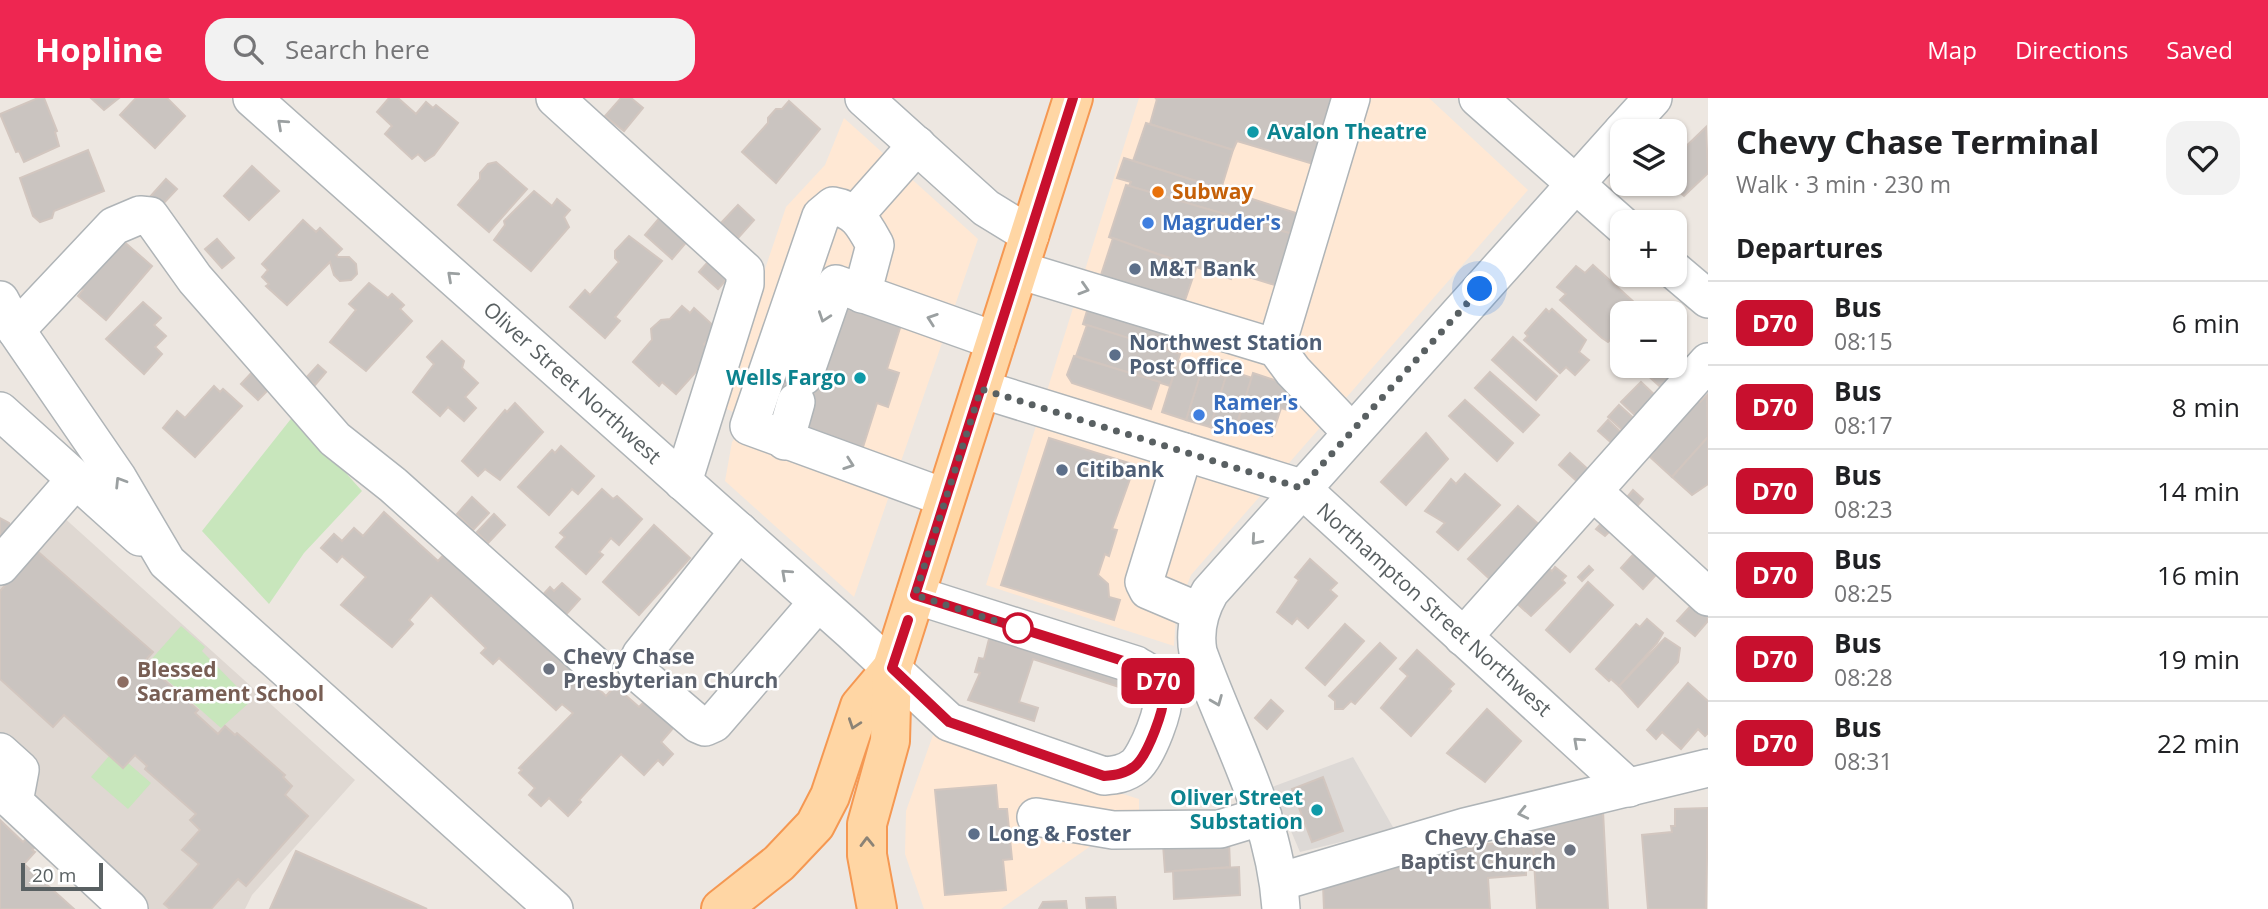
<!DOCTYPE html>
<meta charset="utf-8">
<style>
body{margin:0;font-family:"Open Sans",sans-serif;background:#f2f2f2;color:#202124;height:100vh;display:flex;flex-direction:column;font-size:26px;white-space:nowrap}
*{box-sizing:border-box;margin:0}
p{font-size:23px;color:#757577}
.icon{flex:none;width:38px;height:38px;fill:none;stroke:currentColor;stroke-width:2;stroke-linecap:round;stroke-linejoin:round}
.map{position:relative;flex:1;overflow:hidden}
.side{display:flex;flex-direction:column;background:#fff;width:560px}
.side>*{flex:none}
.badge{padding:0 14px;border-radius:10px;font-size:24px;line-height:46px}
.tools{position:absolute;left:1610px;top:21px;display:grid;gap:14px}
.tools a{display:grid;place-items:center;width:77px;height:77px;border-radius:14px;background:#fff;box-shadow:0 2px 5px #0004;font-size:35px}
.scale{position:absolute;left:21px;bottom:18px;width:82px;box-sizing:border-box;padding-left:7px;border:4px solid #596062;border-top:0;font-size:19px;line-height:24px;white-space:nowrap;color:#596062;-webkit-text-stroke:5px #fff;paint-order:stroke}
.you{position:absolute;width:35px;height:35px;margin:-18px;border:5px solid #fff;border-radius:50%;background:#1a73e8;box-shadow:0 0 0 10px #1a73e833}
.map>.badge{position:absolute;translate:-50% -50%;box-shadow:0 0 0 4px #fff}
h2{padding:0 28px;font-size:26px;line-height:63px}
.round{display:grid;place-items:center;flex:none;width:74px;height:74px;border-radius:21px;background:#f2f2f2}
.overview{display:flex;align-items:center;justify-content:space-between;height:119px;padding:0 28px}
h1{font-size:33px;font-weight:700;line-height:52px}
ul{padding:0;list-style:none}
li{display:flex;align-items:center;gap:21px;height:84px;padding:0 28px;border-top:2px solid #e0e0e0}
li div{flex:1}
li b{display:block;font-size:26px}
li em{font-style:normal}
li .badge{min-width:77px;font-weight:700;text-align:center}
header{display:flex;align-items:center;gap:42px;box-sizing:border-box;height:98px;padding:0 35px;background:#ee2651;color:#fff}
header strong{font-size:33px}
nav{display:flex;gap:38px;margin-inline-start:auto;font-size:24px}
.search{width:490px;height:63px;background:#f2f2f2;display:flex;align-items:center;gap:18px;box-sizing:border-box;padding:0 24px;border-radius:21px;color:#757577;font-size:26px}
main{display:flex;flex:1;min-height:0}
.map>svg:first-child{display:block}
</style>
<header>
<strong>Hopline</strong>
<div class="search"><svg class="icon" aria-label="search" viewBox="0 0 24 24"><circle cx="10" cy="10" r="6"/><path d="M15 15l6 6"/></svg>Search here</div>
<nav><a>Map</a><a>Directions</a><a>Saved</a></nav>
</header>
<main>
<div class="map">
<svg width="1708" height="811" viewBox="0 0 1708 811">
<rect width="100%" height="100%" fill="#ede7e1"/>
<g fill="#ffe8d4">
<path d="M1139,0H1429L1528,92L1191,477L1176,515L1174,548L986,487Z"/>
<path d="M844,20L978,141L854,499L725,383L732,344L741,332L737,316L719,307L786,109L825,67Z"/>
<path d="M933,637L1139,701V714L1001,811H924L905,756L906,713Z"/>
</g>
<path fill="#ddd9d6" d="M1353,659L1394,731L1300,754L1272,689Z"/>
<path fill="#dfd8d2" d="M61,417L355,682L252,797L245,811H111L0,708V487Z"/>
<g fill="#c8e6bc">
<path d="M294,317L362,393L304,455L269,506L202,433Z"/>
<path d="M181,528L205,549L202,553L251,603L221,630L148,565Z"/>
<path d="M109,658L123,670L128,665L151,685L128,711L91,679Z"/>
</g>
<g fill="#cac4c0" stroke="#d2c6bf" stroke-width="2">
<path d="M38,0H44L57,33L55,34L59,48L24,64L19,53L16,54L0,16Z"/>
<path d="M91,0H119L104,12Z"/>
<path d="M136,0H167L185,18L155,50L120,17Z"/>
<path d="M389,0H398L416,16L426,4L433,10L436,7L458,25L434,57L425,63L418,56L412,61L385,36L392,28L377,14Z"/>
<path d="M621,0H631L643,10L624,33L605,18Z"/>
<path d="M1155,0H1340L1320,68L1237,43L1233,52L1150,26L1157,1Z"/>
<path d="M789,3L820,31L776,85L742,54L768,25V20L776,11H782Z"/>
<path d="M1146,25L1233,52L1221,91L1133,63Z"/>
<path d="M1706,29L1708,75L1684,98L1670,86H1675V59Z"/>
<path d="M88,52L104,93L54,113L52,120L40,124L33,118L20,80Z"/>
<path d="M1124,60L1302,117L1296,137L1129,88L1131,84L1117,80Z"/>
<path d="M496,64L527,91L489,134L458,107L480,81V75L488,66Z"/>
<path d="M252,68L279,93L249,122L224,98Z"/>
<path d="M166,81L177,91L159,110L149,100Z"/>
<path d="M1126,87L1296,137L1278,188L1233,174L1231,181L1109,139Z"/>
<path d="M534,93L552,108L557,101L570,112L564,119L569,129L531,173L494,142L505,127L504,123Z"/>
<path d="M738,107L754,122L738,140L721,125Z"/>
<path d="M662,117L689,141L672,161L645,137Z"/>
<path d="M303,122L316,134L320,130L342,151L336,157L338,159H349L356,166L357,176L351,182L340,183L334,177L330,164L287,207L266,188L269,186L262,179L268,172L262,166Z"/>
<path d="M629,138L662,163L615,219L620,223L605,240L570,209L585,192L590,197L619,164L615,160V153Z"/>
<path d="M1113,140L1196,170L1182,211L1099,183Z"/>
<path d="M217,141L234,160L222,170L205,151Z"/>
<path d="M122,142L152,168L106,222L78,198L83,192L81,189Z"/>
<path d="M716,155L735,172L718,191L699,174Z"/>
<path d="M1593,167L1634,204L1632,215H1622V248L1613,239L1608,244L1602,240L1560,202L1566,196L1557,189L1576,168L1585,175Z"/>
<path d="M369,185L388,200L392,196L404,207L400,211L412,223L366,273L330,244L356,212L349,206Z"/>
<path d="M1090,203L1175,231L1167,253L1083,226Z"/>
<path d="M143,204L161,220L154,227L166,238L155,249L162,256L144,276L106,241Z"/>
<path d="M682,208L690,215L694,210L718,232L704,246L710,258L676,296L662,284L659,288L633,264L652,242L651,231L661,222L670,221Z"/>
<path d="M845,209L901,227L887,271L899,275L888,309L877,305L863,349L806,331L780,299L789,273Z"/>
<path d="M1546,211L1549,214L1552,211L1586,242L1579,254L1589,262L1575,277L1566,269L1560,275L1524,242L1528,238L1525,235Z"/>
<path d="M1087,227L1180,256L1170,288L1076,258Z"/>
<path d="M1513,239L1557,278L1536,302L1492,262Z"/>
<path d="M442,243L464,263L462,270L478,285L465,299L476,310L464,323L448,309L440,318L413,294L434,266L427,259Z"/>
<path d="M1074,258L1160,284L1151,311L1072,285L1067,277Z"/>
<path d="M1214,259L1224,263L1220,278L1226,279L1210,329L1186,322L1202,271L1209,273Z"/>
<path d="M1178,263L1202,271L1186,322L1162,314Z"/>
<path d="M318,267L326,274L315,287L306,280Z"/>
<path d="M1652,268H1662L1676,281L1665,293L1645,275Z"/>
<path d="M257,269L274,286L258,302L241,286Z"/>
<path d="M1228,272L1252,280L1233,337L1210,329Z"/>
<path d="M1490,274L1539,317L1523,334L1475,290Z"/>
<path d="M1253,275L1298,290L1291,313L1281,310L1272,338L1237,327Z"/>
<path d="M1641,284L1658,300L1639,321L1621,304Z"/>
<path d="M214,288L220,294L223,291L242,308L195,359L163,330L177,313L185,320Z"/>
<path d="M1707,297L1708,339L1672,379L1650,359L1654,354L1651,352L1696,301L1700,304Z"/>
<path d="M1465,302L1513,345L1497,363L1449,318Z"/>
<path d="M515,305L543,334L500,382L485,371L478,378L462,363L505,312L507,314Z"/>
<path d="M1619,307L1639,325L1628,337L1608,319Z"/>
<path d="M1608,322L1626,339L1616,349L1598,333Z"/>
<path d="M1426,335L1448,361L1406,407L1381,384Z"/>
<path d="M1708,339V386L1692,397L1672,379Z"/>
<path d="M1049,340L1135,367L1112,431L1117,432L1109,458L1105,456L1098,477L1108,486L1109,499L1120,502L1114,522L1001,487Z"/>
<path d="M561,348L594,378L578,396L572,391L549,417L518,389L552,352L555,355Z"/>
<path d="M1570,355L1591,374L1580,386L1559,367Z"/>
<path d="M1465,376L1500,407L1458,452L1437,434L1445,425L1425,413L1451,381L1456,386Z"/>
<path d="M602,391L613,401L617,398L642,421L619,447L611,440L599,454L603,457L586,476L556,449L565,439L560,435Z"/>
<path d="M1633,392L1643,401L1634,412L1624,403Z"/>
<path d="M472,399L489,415L473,432L457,416Z"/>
<path d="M1518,408L1542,429L1494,485L1468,461Z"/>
<path d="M384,414L438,463L450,450L606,598L615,588L639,609L645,603L674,629L661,644L673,656L663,667L658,662L644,677L621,656L579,702L581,704L568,718L549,700L541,708L529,697L535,690L519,675L522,672L519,670L573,615L562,606L556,612L499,560L493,566L481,555L486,550L431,497L409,522L413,526L392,549L341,507L366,479L342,458L337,464L321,450L334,436L342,443L354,430L363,438Z"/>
<path d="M494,416L505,427L488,445L477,434Z"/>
<path d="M0,420L9,425L12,432L0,444Z"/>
<path d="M1606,420L1615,428L1605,438L1596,431Z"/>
<path d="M654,427L690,460L639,517L603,484Z"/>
<path d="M1641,448L1663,469L1643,491L1621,470Z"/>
<path d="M36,452L153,554L144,564L198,612L195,615L218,636L225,628L235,637L237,635L285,677L283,679L292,688L285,697L308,718L246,788L238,781L211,811H170L164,806L199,766L182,752L200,732L190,722L196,716L145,671L147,668L135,657L123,670L64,617L53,629L0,581V493Z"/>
<path d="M1310,461L1337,485L1330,492L1337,498L1308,530L1297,520L1292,526L1277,514L1299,482L1295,479Z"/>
<path d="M1542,465L1552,473L1555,469L1566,478L1562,482L1565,485L1531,518L1513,502Z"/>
<path d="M1589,468L1593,472L1582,483L1578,479Z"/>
<path d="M1588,484L1613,507L1570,554L1546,532Z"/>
<path d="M562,485L580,501L564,519L540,500L550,489L554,493Z"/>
<path d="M1697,501L1708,511V523L1695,538L1677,523Z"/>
<path d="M1647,521L1663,535L1657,545L1619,588L1611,581L1609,583L1596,571L1636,526L1640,529Z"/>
<path d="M1345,526L1364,543L1325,587L1306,570Z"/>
<path d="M991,533L1126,576L1122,590L1033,561L1019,604L1038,610L1034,623L968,602L980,575L975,574L979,560L984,561Z"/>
<path d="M1665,540L1680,550L1678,564L1638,609L1619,588Z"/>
<path d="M1380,545L1396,560L1355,606L1351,603L1343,611H1335V603L1329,598Z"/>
<path d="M1417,552L1454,586L1449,591L1451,593L1411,638L1381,610L1408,578L1400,571Z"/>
<path d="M1688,585L1708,603V635L1705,638L1698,631L1681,651L1662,634L1656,641L1647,632Z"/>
<path d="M1271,602L1283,613L1267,631L1255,620Z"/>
<path d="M1487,611L1521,643L1485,684L1447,655Z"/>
<path d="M1323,679L1343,733L1312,744L1292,691Z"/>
<path d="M996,687L998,711H1007L1012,761L1003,762L1006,792L945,797L935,692Z"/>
<path d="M1708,710L1706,811H1648L1642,737L1672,734L1671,728H1675V711Z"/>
<path d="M1603,713L1608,811H1537L1532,732Z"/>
<path d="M0,722L23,744L27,740L36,748L32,752L35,754L24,766L74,811H0Z"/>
<path d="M1532,733L1535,772H1526V777L1488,780L1490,811H1324L1323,787L1481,746L1517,745L1516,737Z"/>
<path d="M1229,743L1230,769L1165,774L1163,746Z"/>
<path d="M296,753L427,811H270Z"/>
<path d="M1239,769L1240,797L1174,801L1173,773Z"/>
<path d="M1115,799L1116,811H1087L1086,800Z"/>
<path d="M1066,803L1067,811H1039L1043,804Z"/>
</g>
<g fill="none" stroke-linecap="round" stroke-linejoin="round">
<g stroke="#afb4b7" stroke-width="40">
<g id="minor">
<path d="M252,0L851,533L949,624L1104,678C1115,677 1125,676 1135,668C1147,658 1167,608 1163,593C1159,579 1147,574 1136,567L915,497"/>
<path d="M555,0L745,173V186L683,384"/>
<path d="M864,0L986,110L1030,137"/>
<path d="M1478,0L1622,127"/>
<path d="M1623,33L1653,0"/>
<path d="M855,117L917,47"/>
<path d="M1019,172L1276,250L1293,273L1352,335"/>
<path d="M1675,173L1708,201"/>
<path d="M862,196L875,147C864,127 857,112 833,108L821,118L749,328L946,400"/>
<path d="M0,202L16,232L117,379L167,464L554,811"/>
<path d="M16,232L114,128L140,117L150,118L195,181L335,341L393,387L594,567"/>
<path d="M1276,250L1351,0"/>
<path d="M804,278L836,186L996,243"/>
<path d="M981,291L1301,390L1629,690"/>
<path d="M0,313L140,439"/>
<path d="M785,343L796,304"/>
<path d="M1184,354L1144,484L1148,492L1200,514"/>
<path d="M1595,395L1708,499"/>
<path d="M739,433L641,557L636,567L642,578L698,626L705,629L714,625L818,504"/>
<path d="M0,468L76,381"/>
<path d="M1463,539L1708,264"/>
<path d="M0,654L20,672L14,704L129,811"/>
<path d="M1036,719L1113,732L1220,731L1263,718"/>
<path d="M1279,784L1465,729L1708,670"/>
<path d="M1281,811C1275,718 1229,641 1198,554C1194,532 1199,513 1210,494L1622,34"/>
</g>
</g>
<g stroke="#f59852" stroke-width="42">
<g id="major">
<path d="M721,811L779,765L815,727L830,698L860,608L892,570"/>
<path d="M877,811L867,757V726L890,643L892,570L1073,0"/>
</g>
</g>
<use href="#minor" stroke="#fff" stroke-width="37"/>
<use href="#major" stroke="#ffd6a4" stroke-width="38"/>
</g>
<defs><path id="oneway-chevron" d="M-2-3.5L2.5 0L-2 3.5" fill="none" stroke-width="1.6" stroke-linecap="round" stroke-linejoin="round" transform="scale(1.75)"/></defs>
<g stroke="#9ba0a1">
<use href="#oneway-chevron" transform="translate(282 26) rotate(-138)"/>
<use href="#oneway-chevron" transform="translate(452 178) rotate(-138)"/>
<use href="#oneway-chevron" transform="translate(1084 191) rotate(17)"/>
<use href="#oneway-chevron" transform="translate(824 219) rotate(109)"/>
<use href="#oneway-chevron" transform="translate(932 221) rotate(-161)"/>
<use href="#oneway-chevron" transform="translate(849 366) rotate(19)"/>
<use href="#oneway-chevron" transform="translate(120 384) rotate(-122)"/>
<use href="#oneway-chevron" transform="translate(1256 442) rotate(131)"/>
<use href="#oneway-chevron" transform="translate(786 476) rotate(-138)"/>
<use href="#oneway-chevron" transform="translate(1217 603) rotate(68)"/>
<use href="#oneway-chevron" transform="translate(1578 644) rotate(-138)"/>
<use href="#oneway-chevron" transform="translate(1523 715) rotate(167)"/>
</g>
<g stroke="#8b8376">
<use href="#oneway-chevron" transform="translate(854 626) rotate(109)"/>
<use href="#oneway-chevron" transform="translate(867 744) rotate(-91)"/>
</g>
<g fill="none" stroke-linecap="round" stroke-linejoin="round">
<g stroke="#fff" stroke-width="16">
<path id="line" d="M908,522L892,570L949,624L1104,678C1115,677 1125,676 1135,668C1147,658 1167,608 1163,593C1158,579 1147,574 1136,567L915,497L1073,0"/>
</g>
<use href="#line" stroke="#c8102e" stroke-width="10"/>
<path stroke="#596062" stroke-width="7" stroke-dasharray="0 12.6" d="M1018,530L915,497L981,291L1301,390L1480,191"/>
</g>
<g fill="#0f9aa8" stroke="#fff" stroke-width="2.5">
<circle cx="1253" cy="34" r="7"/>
<circle cx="860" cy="280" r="7"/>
<circle cx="1317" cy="712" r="7"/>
</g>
<circle fill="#e8710a" stroke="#fff" stroke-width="2.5" cx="1158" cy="94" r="7"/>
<g fill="#3f7fe0" stroke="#fff" stroke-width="2.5">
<circle cx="1148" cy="125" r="7"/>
<circle cx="1199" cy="317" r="7"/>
</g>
<g fill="#5c6f8a" stroke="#fff" stroke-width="2.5">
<circle cx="1135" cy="171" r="7"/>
<circle cx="1115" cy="257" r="7"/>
<circle cx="1062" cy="372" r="7"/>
<circle cx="974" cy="736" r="7"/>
</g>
<circle fill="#fff" stroke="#c8102e" stroke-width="3.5" cx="1018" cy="530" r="14"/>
<g fill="#6b7280" stroke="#fff" stroke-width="2.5">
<circle cx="549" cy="571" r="7"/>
<circle cx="1570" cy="752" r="7"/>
</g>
<circle fill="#8d6e63" stroke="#fff" stroke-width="2.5" cx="123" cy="584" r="7"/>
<g text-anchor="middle" stroke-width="5" stroke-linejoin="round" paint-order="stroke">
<g font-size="21" font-weight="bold" fill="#0d838f" stroke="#fff" text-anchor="end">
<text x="1267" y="41" text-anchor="start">Avalon Theatre</text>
<text x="846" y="287">Wells Fargo</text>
<text x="1303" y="707">Oliver Street<tspan x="1303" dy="24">Substation</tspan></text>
</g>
<g font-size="21" font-weight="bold" fill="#c56008" stroke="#fff" text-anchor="start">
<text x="1172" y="101">Subway</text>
</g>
<g font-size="21" font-weight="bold" fill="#366cbe" stroke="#fff" text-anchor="start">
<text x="1162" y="132">Magruder's</text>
<text x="1213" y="312">Ramer's<tspan x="1213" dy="24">Shoes</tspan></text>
</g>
<g font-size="21" font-weight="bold" fill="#4e5e75" stroke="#fff" text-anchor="start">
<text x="1149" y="178">M&amp;T Bank</text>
<text x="1129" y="252">Northwest Station<tspan x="1129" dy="24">Post Office</tspan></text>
<text x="1076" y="379">Citibank</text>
<text x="988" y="743">Long &amp; Foster</text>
</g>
<g font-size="21" fill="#596062" stroke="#fff">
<text transform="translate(572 285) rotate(42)" y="7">Oliver Street Northwest</text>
<text transform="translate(1434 512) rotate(42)" y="7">Northampton Street Northwest</text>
</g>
<g font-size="21" font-weight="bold" fill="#5b616d" stroke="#fff" text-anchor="start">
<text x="563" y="566">Chevy Chase<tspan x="563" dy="24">Presbyterian Church</tspan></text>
<text x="1556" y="747" text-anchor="end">Chevy Chase<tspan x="1556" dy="24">Baptist Church</tspan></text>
</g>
<g font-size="21" font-weight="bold" fill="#785e54" stroke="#fff" text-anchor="start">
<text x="137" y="579">Blessed<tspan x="137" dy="24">Sacrament School</tspan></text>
</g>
</g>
</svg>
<div class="tools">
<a><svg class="icon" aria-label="layers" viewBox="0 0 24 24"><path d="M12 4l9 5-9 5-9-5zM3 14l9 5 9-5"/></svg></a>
<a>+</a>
<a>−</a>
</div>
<div class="scale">20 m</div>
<div class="you" style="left:1480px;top:191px"></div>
<b class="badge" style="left:1158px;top:583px;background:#c8102e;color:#fff">D70</b>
</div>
<section class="side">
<div class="overview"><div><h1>Chevy Chase Terminal</h1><p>Walk · 3 min · 230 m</p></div><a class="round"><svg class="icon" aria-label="heart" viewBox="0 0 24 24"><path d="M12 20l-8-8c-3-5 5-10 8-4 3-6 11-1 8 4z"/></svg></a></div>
<h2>Departures</h2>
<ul>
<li><span class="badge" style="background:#c8102e;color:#fff">D70</span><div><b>Bus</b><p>08:15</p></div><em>6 min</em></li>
<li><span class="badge" style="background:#c8102e;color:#fff">D70</span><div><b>Bus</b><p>08:17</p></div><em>8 min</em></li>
<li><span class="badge" style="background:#c8102e;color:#fff">D70</span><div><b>Bus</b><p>08:23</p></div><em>14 min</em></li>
<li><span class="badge" style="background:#c8102e;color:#fff">D70</span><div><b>Bus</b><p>08:25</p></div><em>16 min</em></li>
<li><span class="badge" style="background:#c8102e;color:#fff">D70</span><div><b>Bus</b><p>08:28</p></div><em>19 min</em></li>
<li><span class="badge" style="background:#c8102e;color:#fff">D70</span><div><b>Bus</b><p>08:31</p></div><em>22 min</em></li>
</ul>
</section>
</main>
